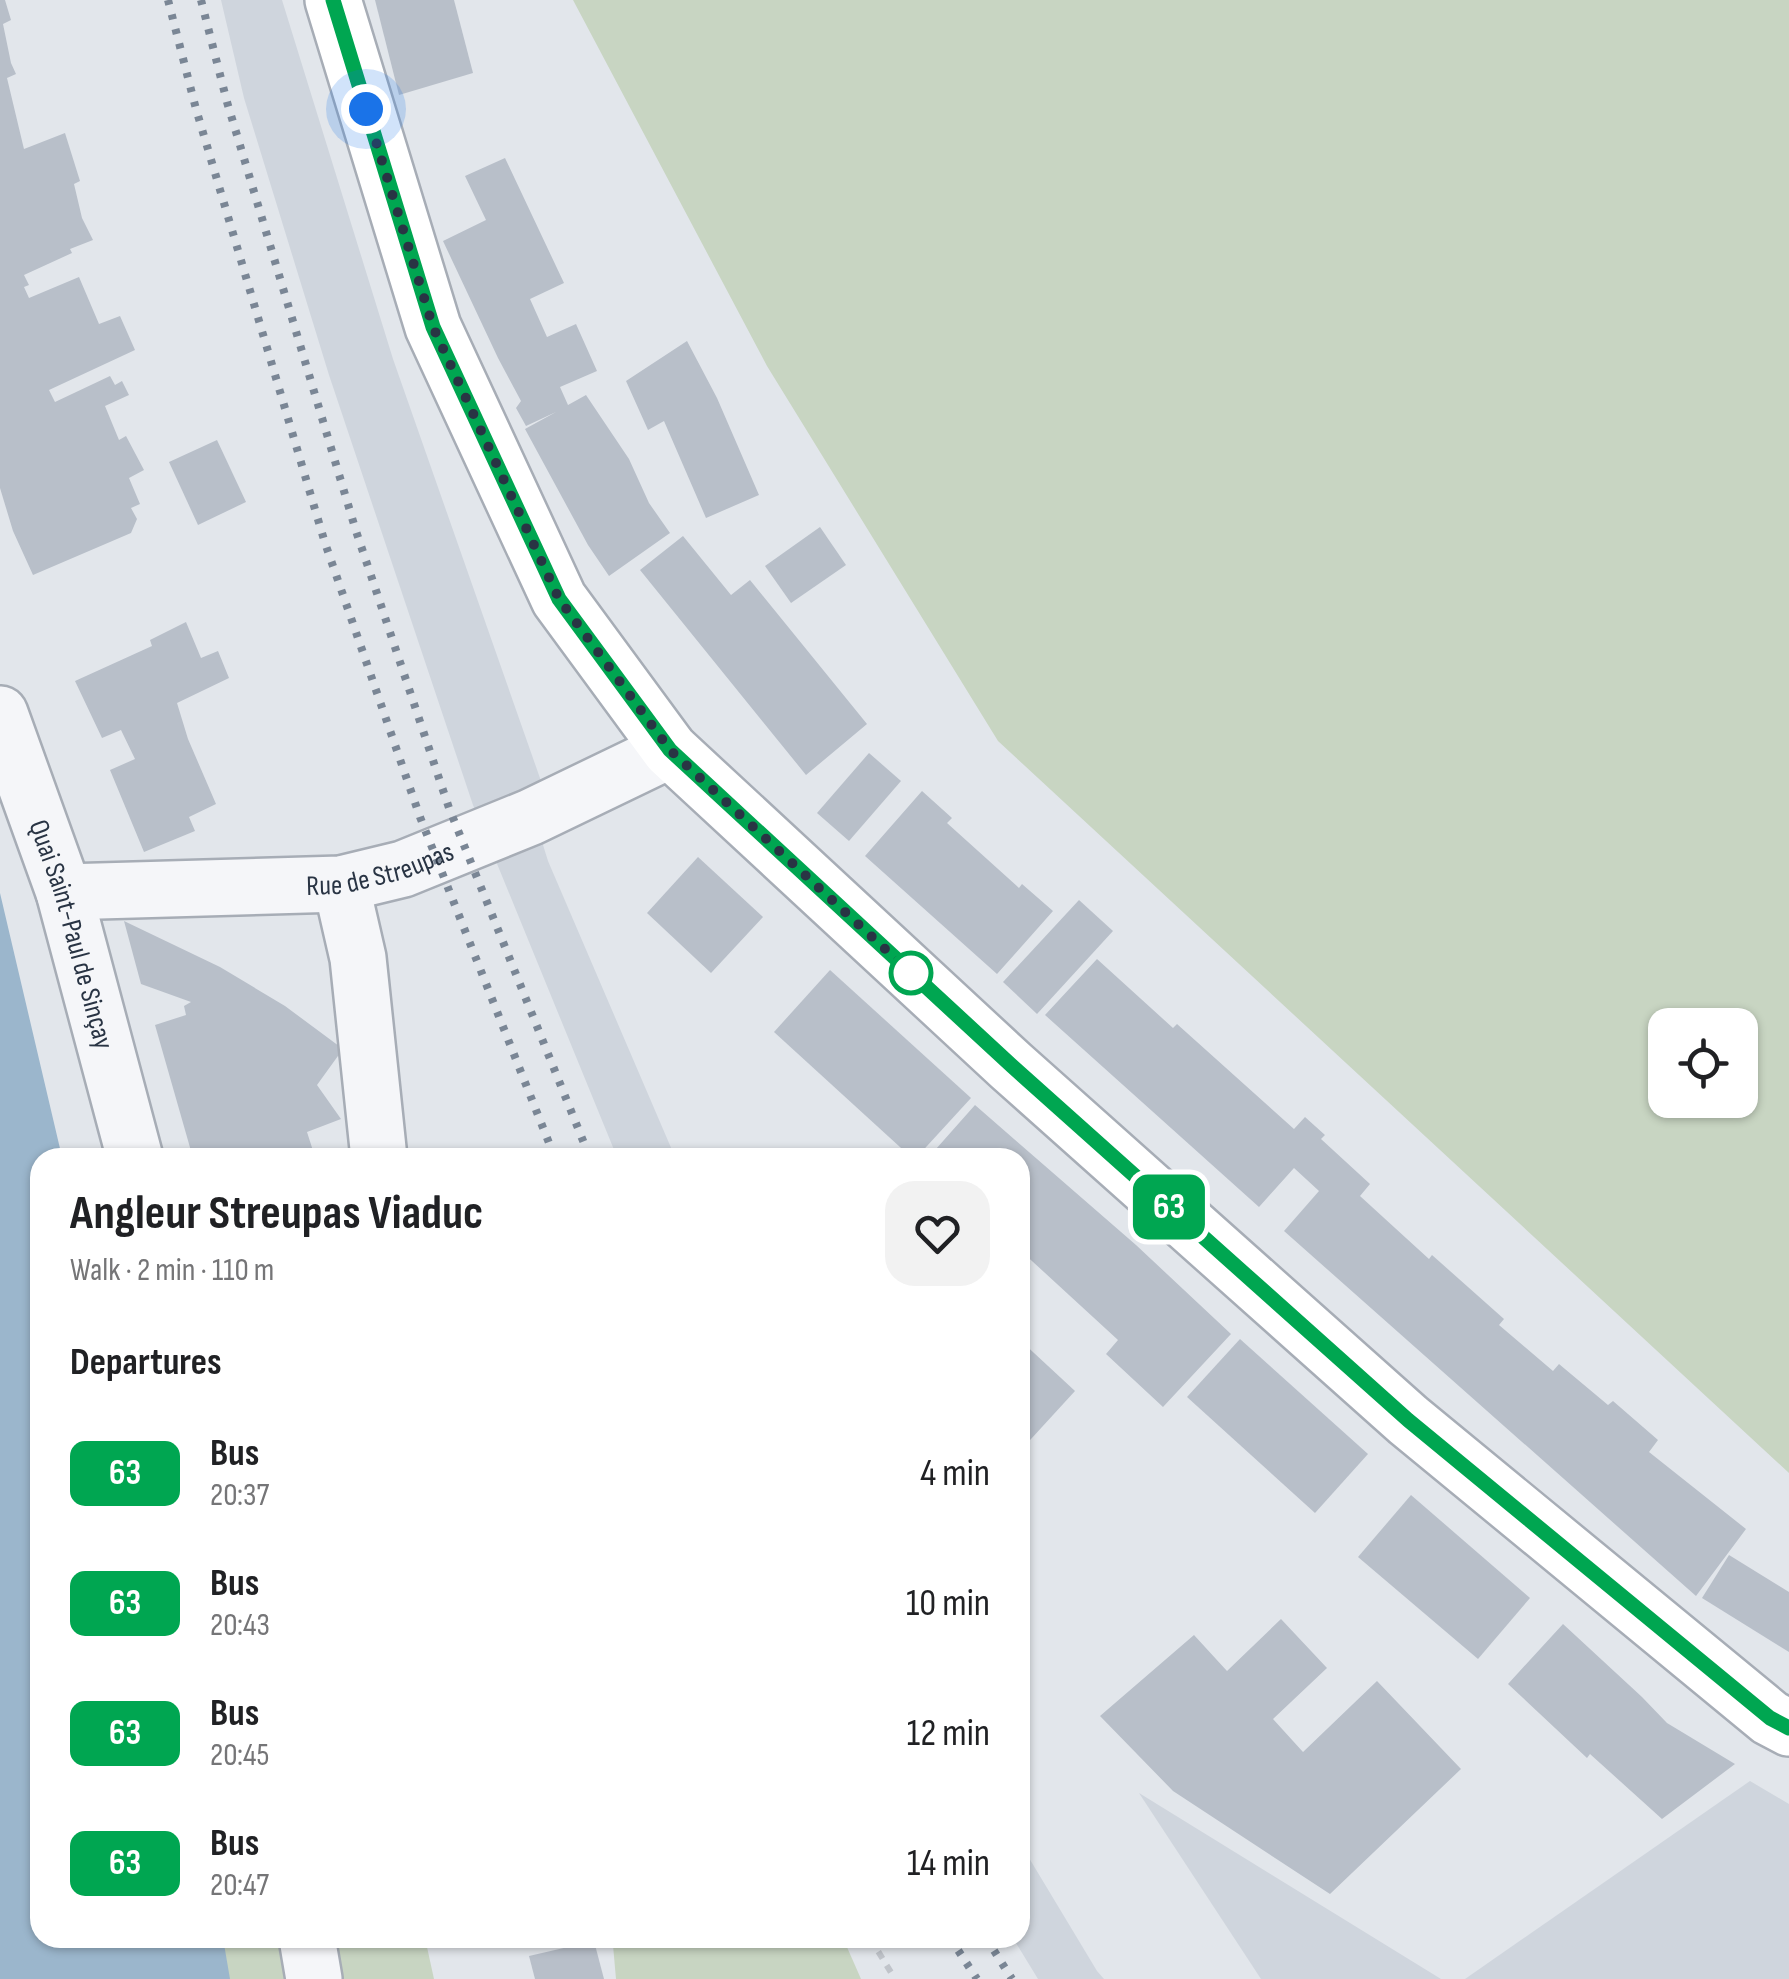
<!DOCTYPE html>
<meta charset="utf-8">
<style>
body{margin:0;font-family:"Sofia Sans Condensed",sans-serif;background:#f2f2f2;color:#202124;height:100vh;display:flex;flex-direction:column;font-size:38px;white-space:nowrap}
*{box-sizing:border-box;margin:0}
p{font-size:32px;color:#757577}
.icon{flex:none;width:55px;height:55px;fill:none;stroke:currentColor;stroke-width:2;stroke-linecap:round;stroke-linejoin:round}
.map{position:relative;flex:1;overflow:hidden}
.sheet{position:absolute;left:30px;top:1148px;width:1000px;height:800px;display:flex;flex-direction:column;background:#fff;border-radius:30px;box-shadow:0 2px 8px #0004}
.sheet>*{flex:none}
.badge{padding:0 20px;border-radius:15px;font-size:35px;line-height:65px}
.controls{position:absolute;left:1648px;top:1008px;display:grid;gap:20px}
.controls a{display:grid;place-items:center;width:110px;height:110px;border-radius:20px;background:#fff;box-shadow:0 2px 8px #0004;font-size:50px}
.you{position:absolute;width:50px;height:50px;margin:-25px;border:8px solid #fff;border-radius:50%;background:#1a73e8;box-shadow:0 0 0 15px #1a73e833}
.map>.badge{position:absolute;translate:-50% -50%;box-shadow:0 0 0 5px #fff}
h2{padding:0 40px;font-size:38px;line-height:90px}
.round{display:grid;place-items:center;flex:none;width:105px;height:105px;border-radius:30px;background:#f2f2f2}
.headline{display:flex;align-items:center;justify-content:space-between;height:170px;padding:0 40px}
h1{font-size:48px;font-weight:700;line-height:75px}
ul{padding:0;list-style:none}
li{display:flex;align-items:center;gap:30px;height:130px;padding:0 40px}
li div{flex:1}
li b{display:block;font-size:38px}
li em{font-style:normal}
li .badge{min-width:110px;font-weight:700;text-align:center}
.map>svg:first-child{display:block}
</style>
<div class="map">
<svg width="1789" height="1979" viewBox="0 0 1789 1979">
<rect width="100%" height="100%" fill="#e2e6eb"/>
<g fill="#cfd5dd">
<path d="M221,0H282L393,359L541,781L525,787L548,861L675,1157H617L473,805L329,375L244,98Z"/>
<path d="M1750,1781L1789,1804V1979H1465Z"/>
<path d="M1139,1793L1441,1979H1261Z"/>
<path d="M1020,1843L1097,1971L1104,1979H1038L1013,1938H1020Z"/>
</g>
<g fill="#c8d5c2" fill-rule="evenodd">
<path d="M573,0H1789V1473L998,741L767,366ZM1665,1025H1740V1100H1665Z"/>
<path d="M222,1938H425L434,1979H229Z"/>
<path d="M630,1938H843L861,1979H616L613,1945Z"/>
</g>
<path fill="#9bb6cc" d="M0,893L62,1157L40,1158V1938H223L230,1979H0Z"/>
<g fill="#b8bfc9">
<path d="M0,0H5L11,20L3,24L11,63L16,74L7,78L23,145L24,149L65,133L80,181L74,184L82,218L93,240L70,249L72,253L24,275L29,285L24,287L29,298L79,277L99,324L120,316L135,350L49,390L55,402L110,376L115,385L122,381L129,395L105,406L119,440L126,436L144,470L129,478L140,504L131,508L137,519L131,533L33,575L13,531L0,488Z"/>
<path d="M375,0H454L473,73L399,95Z"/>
<path d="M505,158L564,283L530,299L547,337L576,324L597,371L560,387L568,405L586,395L629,459L649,503L670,533L609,576L588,545L525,429L556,412L526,426L516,408L521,401L498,358L443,241L486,220L465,176Z"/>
<path d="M687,341L717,398L759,495L706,518L664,421L648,430L626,381Z"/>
<path d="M217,440L246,502L198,525L169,462Z"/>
<path d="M820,527L846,565L791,603L765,566Z"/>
<path d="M683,536L731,595L750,580L867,724L806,775L640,570Z"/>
<path d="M186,622L201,658L218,651L229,678L177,703L188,739L216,804L189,817L195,831L144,852L110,770L135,759L121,730L102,738L75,681L152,646L150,640Z"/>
<path d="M869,753L901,781L849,841L817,813Z"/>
<path d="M922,791L952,818L947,823L1019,888L1022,884L1053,911L997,974L865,856Z"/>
<path d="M698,857L763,917L711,973L647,913Z"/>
<path d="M1079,900L1113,931L1037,1014L1003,982Z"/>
<path d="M124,921L220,967L285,1006L343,1049L317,1085L341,1119L307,1132L315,1157L193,1158L155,1025L186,1015L184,1006L191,1002L141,984Z"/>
<path d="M1097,959L1173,1028L1177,1024L1294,1129L1305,1117L1325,1135L1321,1139L1370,1184L1360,1196L1395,1228L1429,1259L1432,1255L1504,1319L1499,1325L1553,1371L1559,1364L1608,1405L1613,1401L1658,1440L1649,1452L1746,1529L1696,1596L1284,1231L1319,1191L1294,1168L1259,1207L1045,1015Z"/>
<path d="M830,970L971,1098L916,1158H912L774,1032Z"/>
<path d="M975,1105L1136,1245L1231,1334L1163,1407L1106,1354L1118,1340L1020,1250V1158H928Z"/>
<path d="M1240,1339L1368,1454L1315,1513L1187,1397Z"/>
<path d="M1020,1340L1075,1391L1020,1451Z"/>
<path d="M1411,1495L1530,1598L1478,1659L1358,1557Z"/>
<path d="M1729,1555L1789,1592V1652L1702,1598Z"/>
<path d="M1281,1619L1327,1668L1273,1719L1303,1752L1377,1681L1461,1769L1330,1894L1173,1791L1100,1716L1194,1635L1227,1671Z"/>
<path d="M1563,1624L1642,1697L1667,1723L1735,1764L1662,1819L1590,1754L1587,1758L1508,1684Z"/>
<path d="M594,1941L604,1979H535L529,1956Z"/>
</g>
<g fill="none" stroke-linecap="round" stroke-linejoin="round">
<g stroke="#a7adb6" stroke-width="60">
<g id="street">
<path id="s1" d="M0,714L64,892L135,1158"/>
<path d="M341,884L358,958L379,1158"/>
<path id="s2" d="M64,892L341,884L403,869L531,817L670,750"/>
<path d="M307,1938L314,1979"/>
</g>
</g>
<g stroke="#a7adb6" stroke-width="60">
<path id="secondary" d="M333,0L433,327L559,599L670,750L1011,1066L1408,1420L1770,1718L1789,1728"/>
</g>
<path stroke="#c0c4ca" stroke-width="6" stroke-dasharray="8 8" stroke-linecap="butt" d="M870,1938L895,1979"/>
<use href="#street" stroke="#f5f6f9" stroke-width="55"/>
<use href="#secondary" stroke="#fff" stroke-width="55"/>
<g stroke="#7a8695" stroke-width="8" stroke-dasharray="5 10" stroke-linecap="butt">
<path d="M168,0L196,109L325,543L420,817L555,1158"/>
<path d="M201,0L227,102L356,531L449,808L590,1158"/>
<path d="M950,1938L977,1979"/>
<path d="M986,1938L1012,1979"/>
</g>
</g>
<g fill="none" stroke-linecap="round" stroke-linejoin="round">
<g stroke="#fff" stroke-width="22">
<path id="line" d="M333,0L433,327L559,599L670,750L1012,1066L1408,1420L1770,1718L1789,1728"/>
</g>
<use href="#line" stroke="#00a651" stroke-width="15"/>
<path stroke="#293444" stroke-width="10" stroke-dasharray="0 18" d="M366,109L433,327L559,599L670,750L911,973"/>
</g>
<circle fill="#fff" stroke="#00a651" stroke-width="5" cx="911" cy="973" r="20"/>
<g text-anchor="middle" stroke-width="8" stroke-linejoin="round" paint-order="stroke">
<g font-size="28" fill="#293444" stroke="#f1f5f8">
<text dy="10" stroke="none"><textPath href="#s2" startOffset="318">Rue de Streupas</textPath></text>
<text dy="10" stroke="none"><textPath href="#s1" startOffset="232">Quai Saint-Paul de Sinçay</textPath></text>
</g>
</g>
</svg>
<div class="controls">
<a><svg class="icon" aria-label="locate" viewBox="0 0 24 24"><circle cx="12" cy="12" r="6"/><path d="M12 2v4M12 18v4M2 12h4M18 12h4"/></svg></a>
</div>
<div class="you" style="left:366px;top:109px"></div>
<b class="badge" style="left:1169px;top:1207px;background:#00a651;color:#fff">63</b>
<section class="sheet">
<div class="headline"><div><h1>Angleur Streupas Viaduc</h1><p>Walk · 2 min · 110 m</p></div><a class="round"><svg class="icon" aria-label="heart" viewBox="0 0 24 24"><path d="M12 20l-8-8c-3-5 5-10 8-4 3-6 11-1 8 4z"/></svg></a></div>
<h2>Departures</h2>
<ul>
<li><span class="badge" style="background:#00a651;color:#fff">63</span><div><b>Bus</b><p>20:37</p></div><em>4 min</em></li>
<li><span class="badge" style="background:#00a651;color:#fff">63</span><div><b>Bus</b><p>20:43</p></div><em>10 min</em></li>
<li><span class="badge" style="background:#00a651;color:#fff">63</span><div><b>Bus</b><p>20:45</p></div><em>12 min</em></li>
<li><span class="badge" style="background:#00a651;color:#fff">63</span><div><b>Bus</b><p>20:47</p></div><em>14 min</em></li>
</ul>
</section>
</div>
